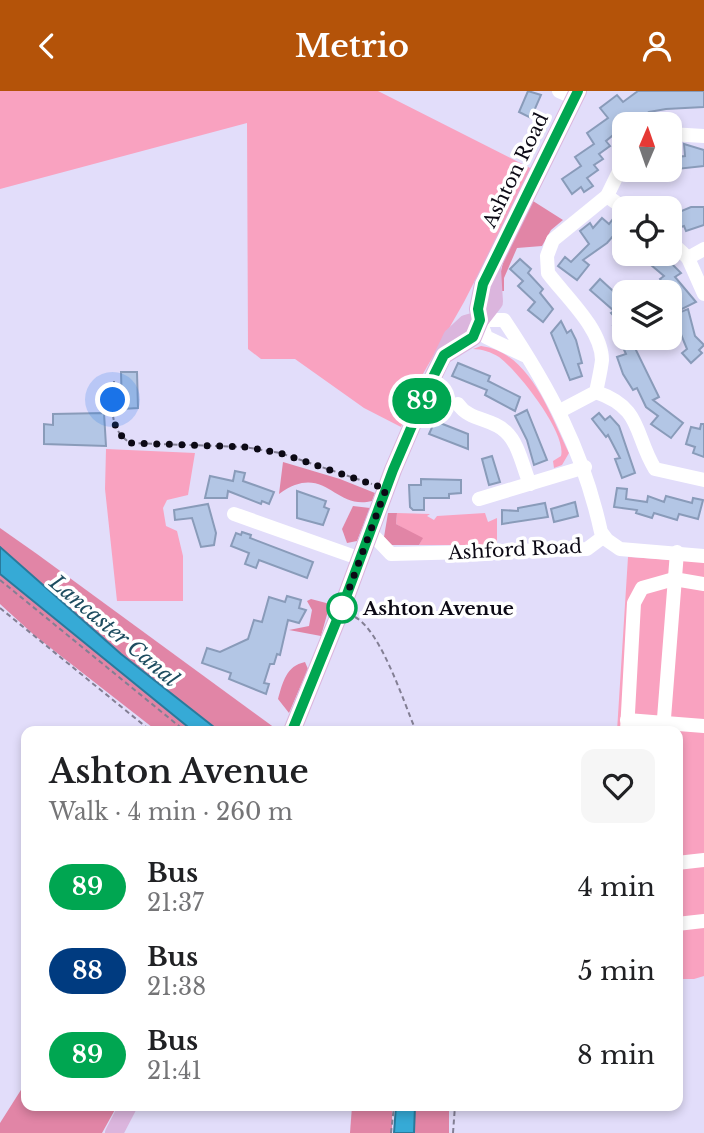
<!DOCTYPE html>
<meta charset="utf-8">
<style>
body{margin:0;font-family:"Libre Baskerville",serif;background:#f6f6f6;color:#202124;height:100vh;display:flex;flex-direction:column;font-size:26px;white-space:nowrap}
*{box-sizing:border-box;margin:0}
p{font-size:23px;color:#757577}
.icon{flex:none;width:38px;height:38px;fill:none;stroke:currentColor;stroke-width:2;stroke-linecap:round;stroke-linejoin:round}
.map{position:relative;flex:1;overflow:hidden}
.sheet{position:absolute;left:21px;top:635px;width:662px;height:385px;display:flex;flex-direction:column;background:#fff;border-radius:14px;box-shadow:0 4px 10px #0003}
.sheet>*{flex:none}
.badge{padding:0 14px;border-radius:23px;font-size:24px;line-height:46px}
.needle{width:46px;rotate:2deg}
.controls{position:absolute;left:612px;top:21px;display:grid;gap:14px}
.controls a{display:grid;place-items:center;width:70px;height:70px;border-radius:14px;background:#fff;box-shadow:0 4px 10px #0003;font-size:35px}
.you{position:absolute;width:35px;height:35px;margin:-18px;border:5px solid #fff;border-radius:50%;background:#1a73e8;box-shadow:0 0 0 10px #1a73e833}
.map>.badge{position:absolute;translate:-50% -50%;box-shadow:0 0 0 4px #fff}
.round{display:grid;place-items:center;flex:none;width:74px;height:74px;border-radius:14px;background:#f6f6f6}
.head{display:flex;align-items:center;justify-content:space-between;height:119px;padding:0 28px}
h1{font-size:33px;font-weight:600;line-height:52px}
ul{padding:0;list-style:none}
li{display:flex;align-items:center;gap:21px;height:84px;padding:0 28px}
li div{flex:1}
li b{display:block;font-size:26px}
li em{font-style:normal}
li .badge{min-width:77px;font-weight:700;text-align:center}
header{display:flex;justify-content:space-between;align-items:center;height:91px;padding:0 28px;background:#b45309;color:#fff;font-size:32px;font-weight:600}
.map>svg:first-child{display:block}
</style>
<header><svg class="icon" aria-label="back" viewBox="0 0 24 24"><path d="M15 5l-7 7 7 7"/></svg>Metrio<svg class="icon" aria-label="person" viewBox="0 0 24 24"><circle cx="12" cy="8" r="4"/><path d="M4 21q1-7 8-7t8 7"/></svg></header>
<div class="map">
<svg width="704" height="1042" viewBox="0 0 704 1042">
<rect width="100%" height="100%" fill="#e2ddfa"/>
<g fill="#f9a2c0">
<path d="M0,0H378L532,78L464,211L423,283L401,336L364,317L295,268H261L248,258L247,32L0,98Z"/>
<path d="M481,255C530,261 550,323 569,362L562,374L554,377L553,370L561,365C567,342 518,280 499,266C491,261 482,258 473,258Z"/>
<path d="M106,358L195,362L188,404L167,409L163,417L166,435L177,440L183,465V510H117L105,398Z"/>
<path d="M397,422L430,423L427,425L434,429L437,425L485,422L488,431L497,427V454H419L422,448L396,433Z"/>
<path d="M628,466L704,471V885L694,888H677V640H617Z"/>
</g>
<g fill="#e185a6">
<path d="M533,110L563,129L551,139L542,155L517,157L504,187V200H499C499,166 517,139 533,110Z"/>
<path d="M283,371L340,388L375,402L372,410C334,420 325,370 279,403Z"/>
<path d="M353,415L370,417L357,450L347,452L342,438Z"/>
<path d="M388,422H397L396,433L423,447L419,454H391L384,446Z"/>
<path d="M0,437L37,463L279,640H219L121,563L0,456Z"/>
<path d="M0,483L193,640H157L34,544L0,513Z"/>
<path d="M311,508L330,513L321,545L289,539L309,535L312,519L307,510Z"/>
<path d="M305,571L308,578L289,622L278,608C283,591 286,575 305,571Z"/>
<path d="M26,991V1015H117L102,1042H0V1032Z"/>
<path d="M352,1015H392V1042H350Z"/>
<path d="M414,1015H449V1042H413Z"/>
</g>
<g fill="#36aad6" stroke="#297a9c" stroke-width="2">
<path d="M0,456L121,563L219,640H193L0,483Z"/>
<path d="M396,1015H415L414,1042H394Z"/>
</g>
<g fill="#b3c6e5" stroke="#899bb9" stroke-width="2">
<path d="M528,0L541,4L531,27L519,21Z"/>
<path d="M638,0H704V16L666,18L649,21L637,29L635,26L606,50L610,55L599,63L603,68L594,74L598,79L587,87L593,95L584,101L581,96L572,103L562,88L581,75L575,66L594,53L587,42L608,27L600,17L617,4L623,11Z"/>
<path d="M684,53L704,59V75L677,78L676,66L685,65Z"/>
<path d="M691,116H704V134L686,140L684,135L678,137L672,124Z"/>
<path d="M602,127L609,133L613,128L622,135L607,152L583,169L589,174L577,189L558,175L565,166L571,171L589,153L580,140L590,132L593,137Z"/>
<path d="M638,163H662L681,182L675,186L696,211L680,219L660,188L664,185Z"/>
<path d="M520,168L531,178L528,182L543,198L540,202L553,218L543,231L528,219L535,211L518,195L523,190L510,178Z"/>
<path d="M600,188L625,211V256L633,253L659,306L653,309L683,332L671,347L651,333L658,325L646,316L637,297L633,299L623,283L617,266L626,263L613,235L620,232L611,222L614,220L590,199Z"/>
<path d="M688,218L695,245L704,254L699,259L702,262L691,272L682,262L687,258L673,224Z"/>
<path d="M561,230L567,242L571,239L576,249L582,272L578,273L582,285L570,289L551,242Z"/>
<path d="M458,272L490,285L488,290L520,306L515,320L485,304L487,299L452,285Z"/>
<path d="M121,281H137L138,317L122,318Z"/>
<path d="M527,319L547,369L534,374L527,349L515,325Z"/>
<path d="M104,322L106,355L44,353V333L53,334V323Z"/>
<path d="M599,322L605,329L610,325L619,335L635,382L622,387L615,368L620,367L608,344L606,346L592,328Z"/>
<path d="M435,330L468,343V358L429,343Z"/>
<path d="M701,333H704V366L693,362L695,356L686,353L691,336L700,338Z"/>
<path d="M492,365L500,391L489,394L482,368Z"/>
<path d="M235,380L245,382L243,390L274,401L269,413L262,410L261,413L228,400L227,407H205L210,385L233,390Z"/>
<path d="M421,388L461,389V402L449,403V407H424V419H413L410,416L409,394H421Z"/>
<path d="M617,397L627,398L626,408L647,411L648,405L664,411L666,405L692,412L693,407L703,409L698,428L679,423L677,429L654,422L652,427L636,422L637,419L614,416Z"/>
<path d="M297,400L326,410L324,416L329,418L323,434L297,427Z"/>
<path d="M575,411L578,425L554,431L551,418Z"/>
<path d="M545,412L548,426L502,433V419L518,420V417Z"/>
<path d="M208,413L216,442L214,454L201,456L192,427L175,429L174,419Z"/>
<path d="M242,441L251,444L250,447L313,471L307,487L259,469L256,477L245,473L249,462L231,455L236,442L241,444Z"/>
<path d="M287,505L301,509L299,517L306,519L299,532L288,529L280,564L277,563L274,573H270L264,592L269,593L266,603L229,588L231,582L202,572L207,557L220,561L248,548L254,529L262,531L269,506L285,511Z"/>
</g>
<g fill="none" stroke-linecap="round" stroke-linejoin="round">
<g stroke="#837f94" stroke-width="2" stroke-dasharray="5 3.5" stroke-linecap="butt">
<path d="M114,290C113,316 107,336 130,352L245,356L280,362L372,393"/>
<path d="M0,489L185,640"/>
<path d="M0,517L151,640"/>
<path d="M355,526C381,540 404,612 416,640"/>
<path d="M391,1042L394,1015"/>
<path d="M453,1042L455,1015"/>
</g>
<g stroke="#fff" stroke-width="14">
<path d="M559,0L575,7"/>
<path d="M670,43L704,45"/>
<path d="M607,105L625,118"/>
<path d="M670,150L688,167L704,203"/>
<path d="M688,167L704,158"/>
<path d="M526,265L486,246L480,229H504C550,298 583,359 601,441L607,449L620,458L704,465"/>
<path d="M596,301C643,317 634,344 655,378L704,389"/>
<path d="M458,313C469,330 492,327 506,341C519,353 523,377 530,393"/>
<path d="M560,320L596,301C598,291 601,279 602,269C602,238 565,205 548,182L547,165L553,149L607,105L625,68"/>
<path d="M479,408L585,376"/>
<path d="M234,423L361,468"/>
<path d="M371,442L391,463L587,458L603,446"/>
<path d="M627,629L704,635"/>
<path d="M627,640L634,512L642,497L674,488L704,493"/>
<path d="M663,640L677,461"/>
<path d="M677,772L704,769"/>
<path d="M677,833L704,830"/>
</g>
<g stroke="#dbb5dd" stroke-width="18">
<path d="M480,229L478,218L483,193L578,0"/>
<path d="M444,264L473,246L480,229L494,211L492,178"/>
<path d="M292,640L343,514L393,379L432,288L452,246L466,233L480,229"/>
<path d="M114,1042L128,1015"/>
</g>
</g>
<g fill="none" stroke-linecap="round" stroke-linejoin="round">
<g stroke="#fff" stroke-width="16">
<path id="line" d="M292,640L343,514L393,379L432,288L444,264L473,246L480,229L478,218L483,193L578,0"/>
</g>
<use href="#line" stroke="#00a651" stroke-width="10"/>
<path stroke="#0c0915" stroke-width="7" stroke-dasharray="0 12.6" d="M113,309C113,329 113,340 130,352L245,356L280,362L386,398L342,517"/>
</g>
<circle fill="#fff" stroke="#00a651" stroke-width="3.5" cx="342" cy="517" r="14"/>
<g text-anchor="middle" stroke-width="7" stroke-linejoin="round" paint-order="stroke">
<g font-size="19" fill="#0c0915" stroke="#fff">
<text transform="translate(515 79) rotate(-64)" y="7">Ashton Road</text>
<text transform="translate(515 458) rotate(-3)" y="7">Ashford Road</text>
</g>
<g font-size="19" font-weight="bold" fill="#0c0915" stroke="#fff" text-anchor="start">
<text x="363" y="524">Ashton Avenue</text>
</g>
<g font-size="21" font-style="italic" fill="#1e4d60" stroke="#fff">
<text transform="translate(114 540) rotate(40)" y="7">Lancaster Canal</text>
</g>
</g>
</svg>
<div class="controls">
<a><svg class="needle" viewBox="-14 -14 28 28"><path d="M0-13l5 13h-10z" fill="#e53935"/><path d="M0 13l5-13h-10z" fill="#757577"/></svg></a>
<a><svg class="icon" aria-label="locate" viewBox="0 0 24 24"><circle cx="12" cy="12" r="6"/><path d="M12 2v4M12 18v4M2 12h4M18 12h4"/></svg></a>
<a><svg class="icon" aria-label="layers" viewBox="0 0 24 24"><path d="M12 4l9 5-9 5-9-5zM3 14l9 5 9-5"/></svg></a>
</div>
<div class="you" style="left:113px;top:309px"></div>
<b class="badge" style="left:422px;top:310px;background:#00a651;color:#fff">89</b>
<section class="sheet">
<div class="head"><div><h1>Ashton Avenue</h1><p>Walk · 4 min · 260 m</p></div><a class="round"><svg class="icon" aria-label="heart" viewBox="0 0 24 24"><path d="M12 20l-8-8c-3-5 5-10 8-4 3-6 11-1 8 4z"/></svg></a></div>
<ul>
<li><span class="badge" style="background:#00a651;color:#fff">89</span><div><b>Bus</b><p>21:37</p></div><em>4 min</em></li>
<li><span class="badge" style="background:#003b80;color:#fff">88</span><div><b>Bus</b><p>21:38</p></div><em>5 min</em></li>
<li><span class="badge" style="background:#00a651;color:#fff">89</span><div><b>Bus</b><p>21:41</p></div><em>8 min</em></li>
</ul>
</section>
</div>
